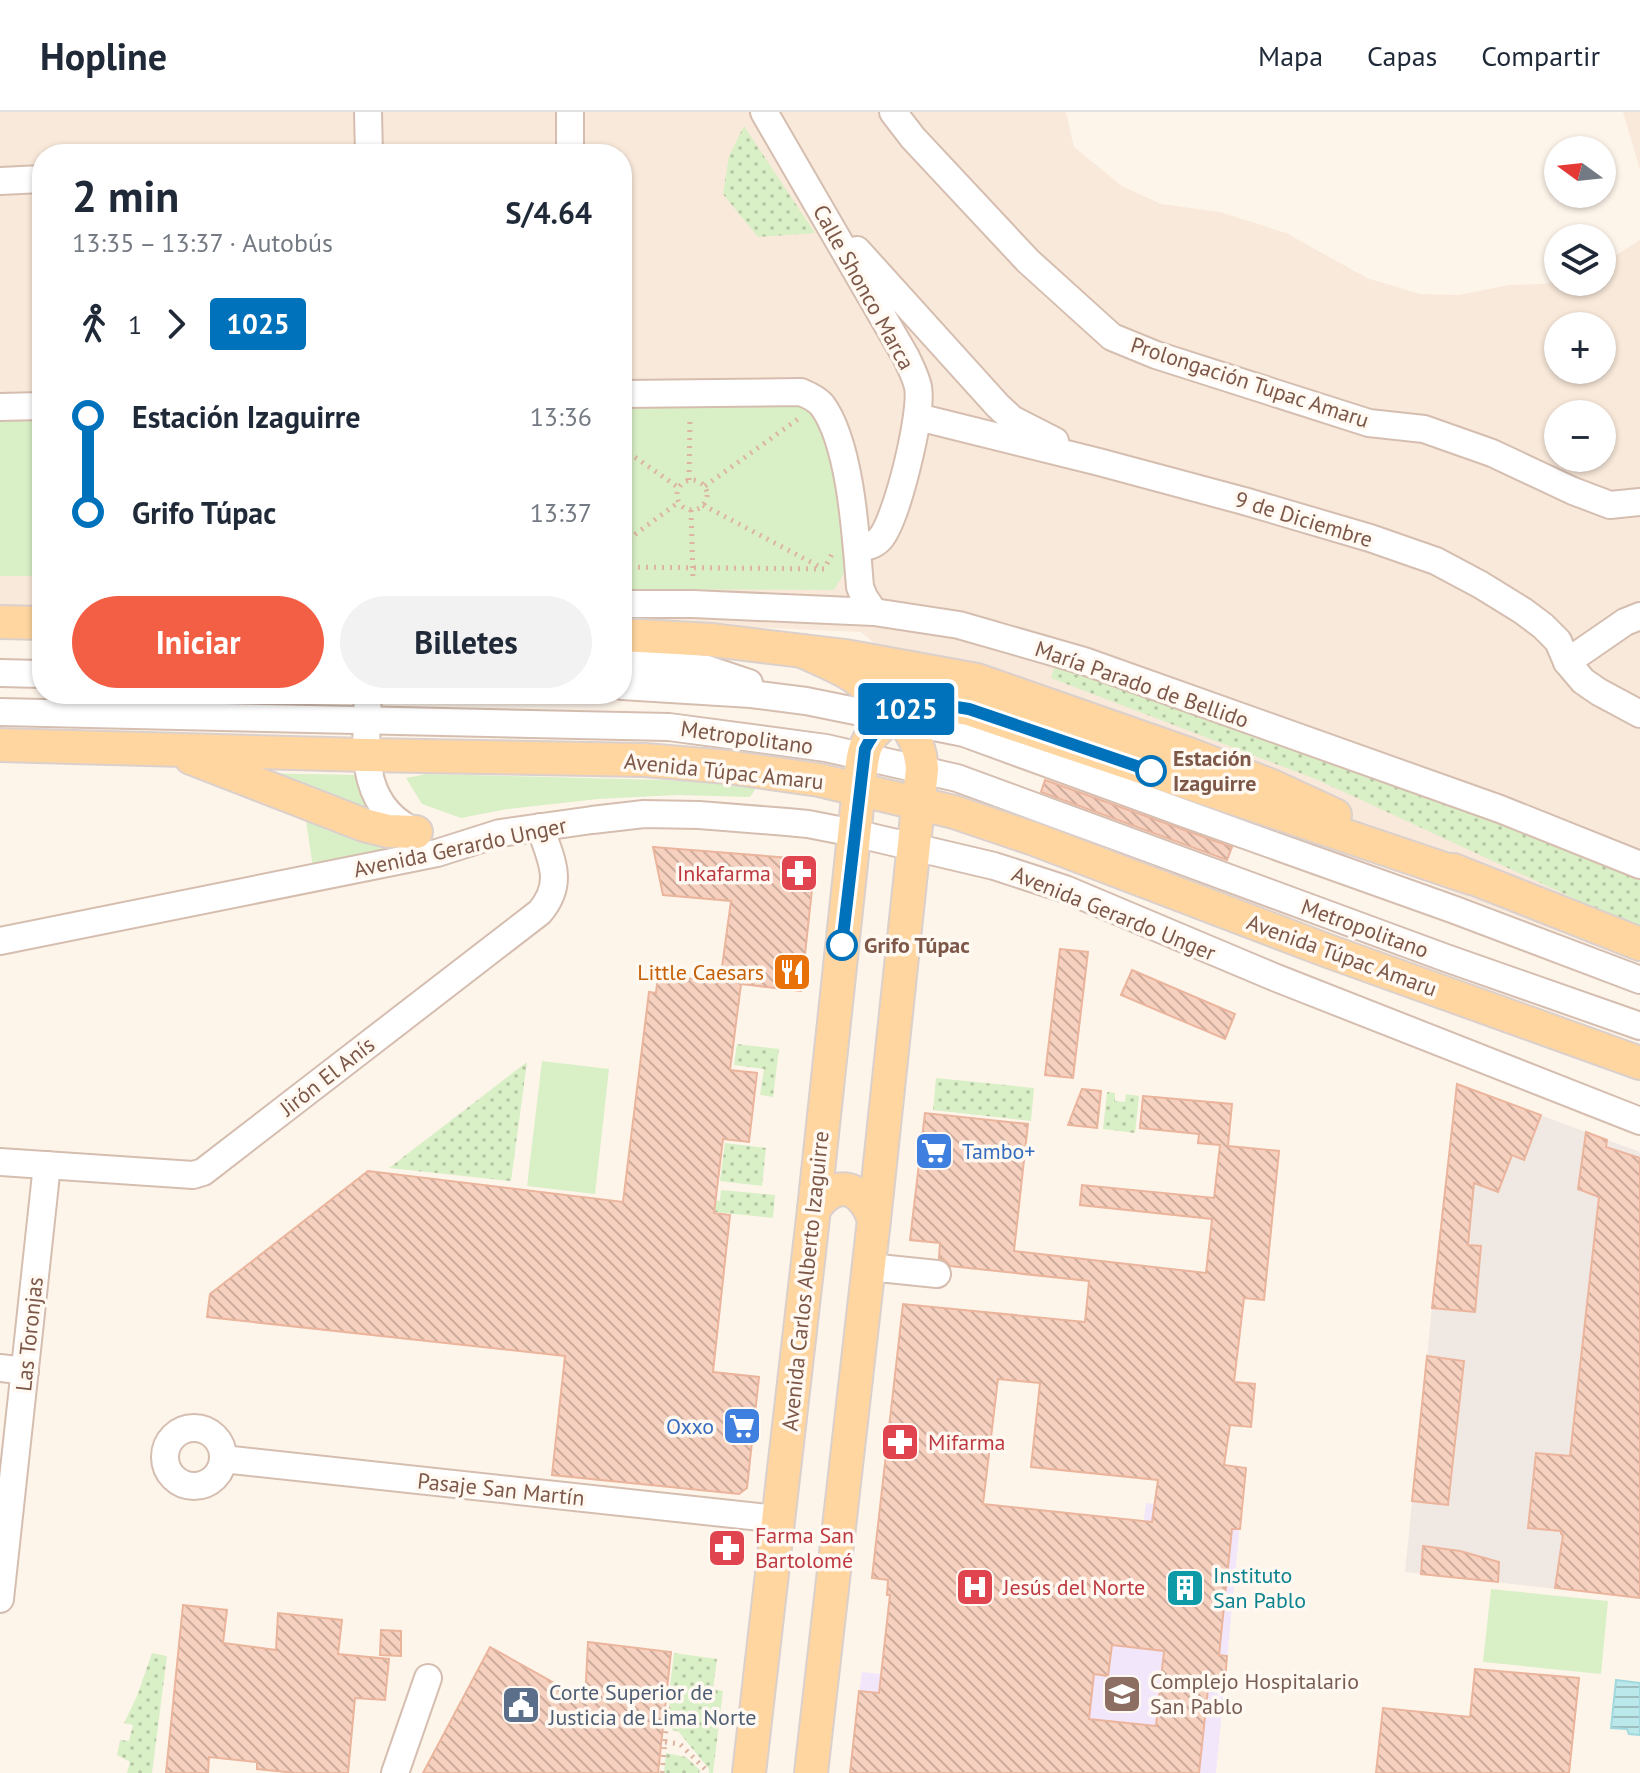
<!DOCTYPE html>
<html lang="es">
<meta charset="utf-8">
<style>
body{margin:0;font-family:"PT Sans",sans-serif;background:#f2f2f3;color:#1f2937;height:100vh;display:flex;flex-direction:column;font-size:30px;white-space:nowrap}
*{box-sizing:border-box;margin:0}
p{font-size:26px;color:#747a83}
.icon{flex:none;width:44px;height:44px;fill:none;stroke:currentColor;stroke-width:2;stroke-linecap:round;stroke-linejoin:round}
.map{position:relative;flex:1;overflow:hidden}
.sheet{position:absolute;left:32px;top:32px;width:600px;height:560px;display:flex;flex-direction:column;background:#fff;border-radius:32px;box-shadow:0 2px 6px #0004}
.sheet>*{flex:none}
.badge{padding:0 16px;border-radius:6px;font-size:28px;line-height:52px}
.needle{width:52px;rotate:285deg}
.fabs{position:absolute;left:1544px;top:24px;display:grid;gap:16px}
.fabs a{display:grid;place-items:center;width:72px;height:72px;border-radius:50%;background:#fff;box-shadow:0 2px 6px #0004;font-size:40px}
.map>.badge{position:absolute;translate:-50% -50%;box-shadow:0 0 0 4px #fff}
.legs{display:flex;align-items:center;gap:12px;height:88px;padding:0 40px;font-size:26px}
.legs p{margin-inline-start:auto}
.summary{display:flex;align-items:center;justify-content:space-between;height:136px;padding:0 40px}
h1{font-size:44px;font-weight:700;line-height:60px}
.action{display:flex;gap:16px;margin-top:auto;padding:16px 40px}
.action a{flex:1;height:92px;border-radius:48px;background:#f35f45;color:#fff;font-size:32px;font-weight:700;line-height:92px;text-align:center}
.action a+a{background:#f2f2f3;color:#1f2937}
ul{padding:0 40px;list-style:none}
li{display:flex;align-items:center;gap:28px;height:96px;font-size:30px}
li i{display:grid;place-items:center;width:12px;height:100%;margin:0 10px;background:currentColor}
li i::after{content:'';width:20px;height:20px;margin:-10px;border:6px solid;border-radius:50%;background:#fff}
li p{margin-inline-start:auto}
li:first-child i{background:linear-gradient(#0000 50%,currentColor 0)}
li:last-child i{background:linear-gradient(currentColor 50%,#0000 0)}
header{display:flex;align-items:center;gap:48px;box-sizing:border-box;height:112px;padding:0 40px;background:#fff;border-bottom:2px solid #e0e1e3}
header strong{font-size:38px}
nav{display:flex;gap:44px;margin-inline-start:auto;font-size:28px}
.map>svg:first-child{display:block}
</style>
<header>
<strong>Hopline</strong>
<nav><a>Mapa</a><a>Capas</a><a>Compartir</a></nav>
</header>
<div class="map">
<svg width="1640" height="1661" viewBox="0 0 1640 1661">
<defs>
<pattern id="grass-dots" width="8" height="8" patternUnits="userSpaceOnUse" patternTransform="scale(2)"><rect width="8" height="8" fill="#d9efc6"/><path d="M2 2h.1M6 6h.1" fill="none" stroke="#b5c4a3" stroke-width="1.8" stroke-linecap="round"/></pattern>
<pattern id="water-rules" width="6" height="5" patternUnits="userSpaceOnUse" patternTransform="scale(2)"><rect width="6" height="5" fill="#bbe8eb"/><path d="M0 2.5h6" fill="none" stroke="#9dbfc0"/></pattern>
<pattern id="building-back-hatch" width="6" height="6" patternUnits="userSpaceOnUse" patternTransform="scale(2)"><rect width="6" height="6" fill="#f7d1bf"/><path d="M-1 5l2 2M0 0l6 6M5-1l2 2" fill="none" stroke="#cdac9d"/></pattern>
</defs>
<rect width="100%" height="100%" fill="#fef5ea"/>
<g fill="#f9e9da" fill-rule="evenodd">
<path d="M0,0H1066L1074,35L1122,74L1161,92L1220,100L1286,121L1367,166L1420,182L1459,183L1509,173L1544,172L1558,169L1602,170V152L1640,128V851L1426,770L1188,687L1068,615L923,573L861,520L622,510V42H42V494L0,493ZM1558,214H1602V258H1558ZM1558,302H1602V346H1558Z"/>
<path d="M1623,0H1640V58Z"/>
</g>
<path fill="#f0e8e3" d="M1457,972L1640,1040V1486L1405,1460L1444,1078Z"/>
<path fill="#f2e6fb" d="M1146,1391L1241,1401L1216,1661H1105L853,1632L862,1560L1091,1585L1094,1562L1107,1564L1112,1526L1129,1528Z"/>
<g fill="url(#grass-dots)">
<path d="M744,14L815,121L758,125L723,82L729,44Z"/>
<path d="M1056,550L1331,643L1640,764V817L1318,668L1051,566Z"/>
<path d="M737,932L779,937L773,985L760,983L764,957L734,953Z"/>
<path d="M527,950L511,1069L389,1056Z"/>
<path d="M936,966L1034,976L1031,1009L933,998Z"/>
<path d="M1107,980L1115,981V989L1125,990L1126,982L1139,984L1135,1021L1103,1017Z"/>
<path d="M725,1031L766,1036L762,1074L720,1069Z"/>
<path d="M721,1078L775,1083L773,1106L706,1099L708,1087L720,1089Z"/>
<path d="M152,1541L167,1544L152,1661H127L130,1650L117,1643L120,1628L129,1629L133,1613L124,1611L137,1584Z"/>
<path d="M674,1541L717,1547L713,1577L723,1579L713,1661H709V1657L678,1619H673C665,1606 672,1559 674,1541Z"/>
<path d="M666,1641L686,1645L700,1658L699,1661H664Z"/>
</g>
<g fill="#d9efc6">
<path d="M806,288L832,338L848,437L844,461L834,478L622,477V290Z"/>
<path d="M42,308V464H0V309Z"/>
<path d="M260,661L360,663L379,706Z"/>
<path d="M427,662L664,668L752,673L755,678L750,685L677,683L598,687L507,697L461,706L422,692L406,666Z"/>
<path d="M305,701L420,734L313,756Z"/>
<path d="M542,949L609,957L595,1082L527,1074Z"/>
<path d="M1491,1477L1608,1489L1601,1562L1483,1550Z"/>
</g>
<path fill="url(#water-rules)" stroke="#a0d9de" stroke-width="2" d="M1616,1568L1640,1571V1623L1629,1622L1627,1617L1611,1616Z"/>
<g fill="url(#building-back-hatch)" stroke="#ebb59d" stroke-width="2" fill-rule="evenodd">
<path d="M1045,668L1232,735L1227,748L1041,680Z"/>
<path d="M653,735L804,747L814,759L801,879L741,872L730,958L757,961L749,1030L723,1027L714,1101L730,1103L713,1260L759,1265L747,1376L739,1382L552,1363L565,1244L207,1205L210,1182L368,1059L623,1090L649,880L656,881L658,863L720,870L731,789L663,783Z"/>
<path d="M1060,837L1088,840L1073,966L1045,963Z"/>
<path d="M1132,858L1235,902L1225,927L1121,883Z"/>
<path d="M1457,972L1541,1003L1524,1048L1512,1043L1498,1080L1474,1071L1468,1133L1481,1134L1475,1200L1432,1196Z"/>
<path d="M1082,977L1101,979L1097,1016L1068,1013Z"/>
<path d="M1143,984L1232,992L1228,1034L1279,1039L1264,1188L1244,1186L1234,1270L1255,1272L1251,1315L1230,1313L1224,1353L1246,1356L1240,1417H1232L1219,1543L1227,1544L1225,1570L1209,1568L1199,1661H850L859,1579L879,1581L890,1483H887L888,1468L872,1466L903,1192L1085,1210L1089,1169L950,1154L946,1149L939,1146L940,1131L910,1128L925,1001L1028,1012L1014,1139L1206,1161L1212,1107L1080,1093L1082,1073L1214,1086L1220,1033L1198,1031L1199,1022L1140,1016ZM998,1267L1040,1271L1031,1355L1158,1368L1152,1410L983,1392ZM1112,1533L1164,1539L1156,1614L1089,1607L1094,1562L1108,1564Z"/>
<path d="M1586,1020L1607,1028L1606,1035L1640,1046V1486L1555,1476L1563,1423L1561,1422V1419L1528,1416L1536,1341L1570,1344L1599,1085L1578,1077Z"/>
<path d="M1427,1244L1464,1249L1448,1393L1412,1389Z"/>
<path d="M1423,1434L1460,1439L1499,1450L1498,1470L1421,1462Z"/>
<path d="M183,1493L227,1498L223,1531L276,1538L278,1501L342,1508L338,1542L389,1547L385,1588L355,1586L348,1661H296L257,1657V1650L209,1645L208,1661H166Z"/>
<path d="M381,1518L401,1519V1544L380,1543Z"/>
<path d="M588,1530L671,1540L658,1661H423L490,1535L585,1588Z"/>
<path d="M1475,1557L1579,1566L1569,1661H1376L1383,1596L1470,1605Z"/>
</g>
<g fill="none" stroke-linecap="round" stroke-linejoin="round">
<g stroke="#d5beb0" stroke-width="30">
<g id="minor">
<path d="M368,0L369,42"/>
<path d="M570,0V42"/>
<path d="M764,0L906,245C910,254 916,265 918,275C923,300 897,408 880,427C873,434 867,435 857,435"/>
<path d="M893,0L913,26L1028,149L1112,225L1156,243L1369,311L1424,317L1492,341L1573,379L1610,393L1640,390"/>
<path d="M0,69L42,67"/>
<path d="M857,138L998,294L1012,307L1055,329"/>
<path d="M622,282L801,280C808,283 816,286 822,293C851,332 856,426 860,475L864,485L874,500"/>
<path d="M0,295L42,294"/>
<path d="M918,305L1099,350L1244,389L1370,426L1436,449L1481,473L1523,499L1543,514L1558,529L1567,550L1583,569L1599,580L1640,602"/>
<path d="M622,492H693L874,500L959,513L1084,549L1500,697L1640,753"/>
<path d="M622,550L707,557L749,571"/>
<path d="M1567,550L1625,510L1640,504"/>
<path d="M0,561L42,562"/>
<path d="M622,574L751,582L806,589L964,621L1186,702L1455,798L1640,868"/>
<path d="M368,582C366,636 357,695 418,721"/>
<path d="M0,600L669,615L826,636L957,666L1446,846L1640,914"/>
<path d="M0,829L437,741L500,721L592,708L644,702L699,703L787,710L808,712L854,721L994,754L1065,777L1274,865L1640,1009"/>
<path d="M0,1050L193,1063L203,1060L540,800C565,770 551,748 540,715"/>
<path d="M869,1155L937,1162"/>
<path d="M0,1256L25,1259"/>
<circle cx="194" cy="1345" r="29"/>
<path d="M223,1347L778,1407"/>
<path d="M0,1487L47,1053"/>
<path d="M395,1661L428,1566"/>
</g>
</g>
<g stroke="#dbd0cc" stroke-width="36">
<g id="major">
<path d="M0,510L42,511"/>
<path d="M622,523L712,528L845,544L977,568L1186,641L1272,674L1335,703"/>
<path d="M802,539C819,547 837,554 853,564C863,571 872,580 882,589C905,608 920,626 922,657L874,1108L811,1661"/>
<path d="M0,633L366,643L645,648L728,655L819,668L954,700L1034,727L1328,839L1640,951"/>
<path d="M191,646L364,713L388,719L416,720"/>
<path d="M1453,758L1640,832"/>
<path d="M814,1097C836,1065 863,1074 874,1108"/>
<path d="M749,1661L814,1097L859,677C861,663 861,647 866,634C870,624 878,616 886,610C911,588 939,592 969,597L1471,766"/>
</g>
</g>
<g stroke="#ddb4a0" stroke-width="5" stroke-dasharray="2 6" stroke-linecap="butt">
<path d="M622,336L679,376"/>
<circle cx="692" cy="383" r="15"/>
<path d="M689,368L690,305"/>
<path d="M705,374L798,307"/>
<path d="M703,393L822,456"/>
<path d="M691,398L693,467"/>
<path d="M622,432L679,390"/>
<path d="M622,455L824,457L832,442"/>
<path d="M665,1630L680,1632L706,1658L705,1661"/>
<path d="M662,1661L668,1595"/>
</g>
<use href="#minor" stroke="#fff" stroke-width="26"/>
<use href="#major" stroke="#ffd5a0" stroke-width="32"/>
</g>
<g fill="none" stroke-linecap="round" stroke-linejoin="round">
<g stroke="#fff" stroke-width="18">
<path id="line-1" d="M842,833L865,637C887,591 925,589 969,597L1151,659"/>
</g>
<use href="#line-1" stroke="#0072bc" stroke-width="12"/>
</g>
<defs>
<g id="pharmacy-square" transform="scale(2)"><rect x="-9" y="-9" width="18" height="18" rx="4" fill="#e0444e" stroke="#fff9f2"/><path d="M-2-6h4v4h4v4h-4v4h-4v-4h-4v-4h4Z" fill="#fff"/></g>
<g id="restaurant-square" transform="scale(2)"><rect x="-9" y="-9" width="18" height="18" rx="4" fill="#e8710a" stroke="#fff9f2"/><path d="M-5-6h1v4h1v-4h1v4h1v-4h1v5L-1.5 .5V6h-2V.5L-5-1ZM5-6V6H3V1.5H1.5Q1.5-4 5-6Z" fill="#fff"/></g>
<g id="supermarket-square" transform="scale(2)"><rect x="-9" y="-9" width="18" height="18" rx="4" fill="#3f7fe0" stroke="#fff9f2"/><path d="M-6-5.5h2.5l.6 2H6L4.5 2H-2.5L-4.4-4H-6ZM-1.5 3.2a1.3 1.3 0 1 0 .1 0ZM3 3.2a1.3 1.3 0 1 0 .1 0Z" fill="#fff"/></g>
<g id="hospital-square" transform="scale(2)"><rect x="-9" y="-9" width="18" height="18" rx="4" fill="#e0444e" stroke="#fff9f2"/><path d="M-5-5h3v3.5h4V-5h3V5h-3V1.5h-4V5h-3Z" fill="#fff"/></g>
<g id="building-square" transform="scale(2)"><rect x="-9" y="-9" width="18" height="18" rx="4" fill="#0f9aa8" stroke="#fff9f2"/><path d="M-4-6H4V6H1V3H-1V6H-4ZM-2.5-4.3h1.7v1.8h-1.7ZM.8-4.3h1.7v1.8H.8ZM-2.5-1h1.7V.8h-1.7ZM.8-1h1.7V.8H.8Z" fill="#fff"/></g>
<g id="school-square" transform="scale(2)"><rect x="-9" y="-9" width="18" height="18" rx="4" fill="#8d6e63" stroke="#fff9f2"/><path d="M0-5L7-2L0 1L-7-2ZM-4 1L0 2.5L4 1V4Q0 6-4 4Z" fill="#fff"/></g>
<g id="civic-square" transform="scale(2)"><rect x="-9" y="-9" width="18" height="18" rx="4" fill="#5c6f8a" stroke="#fff9f2"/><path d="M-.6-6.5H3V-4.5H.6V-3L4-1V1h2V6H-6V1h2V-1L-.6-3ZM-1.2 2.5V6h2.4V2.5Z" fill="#fff"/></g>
</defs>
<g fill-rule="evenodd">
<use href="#pharmacy-square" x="799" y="761"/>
<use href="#restaurant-square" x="792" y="860"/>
<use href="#supermarket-square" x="934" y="1039"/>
<use href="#supermarket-square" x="742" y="1314"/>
<use href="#pharmacy-square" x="900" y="1330"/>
<use href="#pharmacy-square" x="727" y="1436"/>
<use href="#hospital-square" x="975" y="1475"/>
<use href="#building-square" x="1185" y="1476"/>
<use href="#school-square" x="1122" y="1582"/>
<use href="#civic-square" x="521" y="1593"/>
</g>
<g fill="#fff" stroke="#0072bc" stroke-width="4">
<circle cx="1151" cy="659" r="14"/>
<circle cx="842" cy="833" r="14"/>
</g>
<g text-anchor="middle" stroke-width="7" stroke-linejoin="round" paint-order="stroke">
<g font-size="22" fill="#7d5849" stroke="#fff9f2">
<text transform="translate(864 175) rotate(61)" y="8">Calle Shonco Marca</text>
<text transform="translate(1250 270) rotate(18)" y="8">Prolongación Tupac Amaru</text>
<text transform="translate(1304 407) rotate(17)" y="8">9 de Diciembre</text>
<text transform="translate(1142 572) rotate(19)" y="8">María Parado de Bellido</text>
<text transform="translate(747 625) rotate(8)" y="8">Metropolitano</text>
<text transform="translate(724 659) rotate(6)" y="8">Avenida Túpac Amaru</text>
<text transform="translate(460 735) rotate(-12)" y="8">Avenida Gerardo Unger</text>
<text transform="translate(1114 801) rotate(22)" y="8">Avenida Gerardo Unger</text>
<text transform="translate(1365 816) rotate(20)" y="8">Metropolitano</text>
<text transform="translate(1342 843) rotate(20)" y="8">Avenida Túpac Amaru</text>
<text transform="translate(327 964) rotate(-38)" y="8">Jirón El Anís</text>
<text transform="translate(805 1169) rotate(-84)" y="8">Avenida Carlos Alberto Izaguirre</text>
<text transform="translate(29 1222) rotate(-84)" y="8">Las Toronjas</text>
<text transform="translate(501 1377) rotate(6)" y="8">Pasaje San Martín</text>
</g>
<g font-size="22" font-weight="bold" fill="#7d5849" stroke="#fff9f2" text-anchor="start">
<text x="1173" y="654">Estación<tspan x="1173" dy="25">Izaguirre</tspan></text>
<text x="864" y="841">Grifo Túpac</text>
</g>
<g font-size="22" fill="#be3a42" stroke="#fff9f2" text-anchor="start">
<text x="771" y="769" text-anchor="end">Inkafarma</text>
<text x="928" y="1338">Mifarma</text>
<text x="755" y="1431">Farma San<tspan x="755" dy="25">Bartolomé</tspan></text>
<text x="1003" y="1483">Jesús del Norte</text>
</g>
<g font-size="22" fill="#c56008" stroke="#fff9f2" text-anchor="end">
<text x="764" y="868">Little Caesars</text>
</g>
<g font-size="22" fill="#366cbe" stroke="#fff9f2" text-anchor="start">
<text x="962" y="1047">Tambo+</text>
<text x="714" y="1322" text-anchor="end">Oxxo</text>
</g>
<g font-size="22" fill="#0d838f" stroke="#fff9f2" text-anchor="start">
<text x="1213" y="1471">Instituto<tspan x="1213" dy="25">San Pablo</tspan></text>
</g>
<g font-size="22" fill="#785e54" stroke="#fff9f2" text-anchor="start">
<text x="1150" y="1577">Complejo Hospitalario<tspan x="1150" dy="25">San Pablo</tspan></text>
</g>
<g font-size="22" fill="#4e5e75" stroke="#fff9f2" text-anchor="start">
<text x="549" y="1588">Corte Superior de<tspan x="549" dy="25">Justicia de Lima Norte</tspan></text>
</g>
</g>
</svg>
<div class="fabs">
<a><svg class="needle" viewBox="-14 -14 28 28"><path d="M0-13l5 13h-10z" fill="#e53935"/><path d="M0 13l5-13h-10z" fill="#747a83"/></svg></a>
<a><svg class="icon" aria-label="layers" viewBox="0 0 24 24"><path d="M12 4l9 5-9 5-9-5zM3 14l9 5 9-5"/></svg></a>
<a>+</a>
<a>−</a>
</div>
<b class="badge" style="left:906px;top:597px;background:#0072bc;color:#fff">1025</b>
<section class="sheet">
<div class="summary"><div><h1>2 min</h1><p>13:35 – 13:37 · Autobús</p></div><b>S/4.64</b></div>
<div class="legs"><svg class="icon" aria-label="walk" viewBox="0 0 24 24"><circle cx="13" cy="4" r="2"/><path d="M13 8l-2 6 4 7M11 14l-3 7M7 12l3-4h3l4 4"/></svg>1<svg class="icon" aria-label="forward" viewBox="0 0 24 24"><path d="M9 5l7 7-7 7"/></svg><b class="badge" style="background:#0072bc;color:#fff">1025</b></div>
<ul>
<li><i style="color:#0072bc"></i><b>Estación Izaguirre</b><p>13:36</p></li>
<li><i style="color:#0072bc"></i><b>Grifo Túpac</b><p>13:37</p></li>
</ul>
<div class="action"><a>Iniciar</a><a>Billetes</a></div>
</section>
</div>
